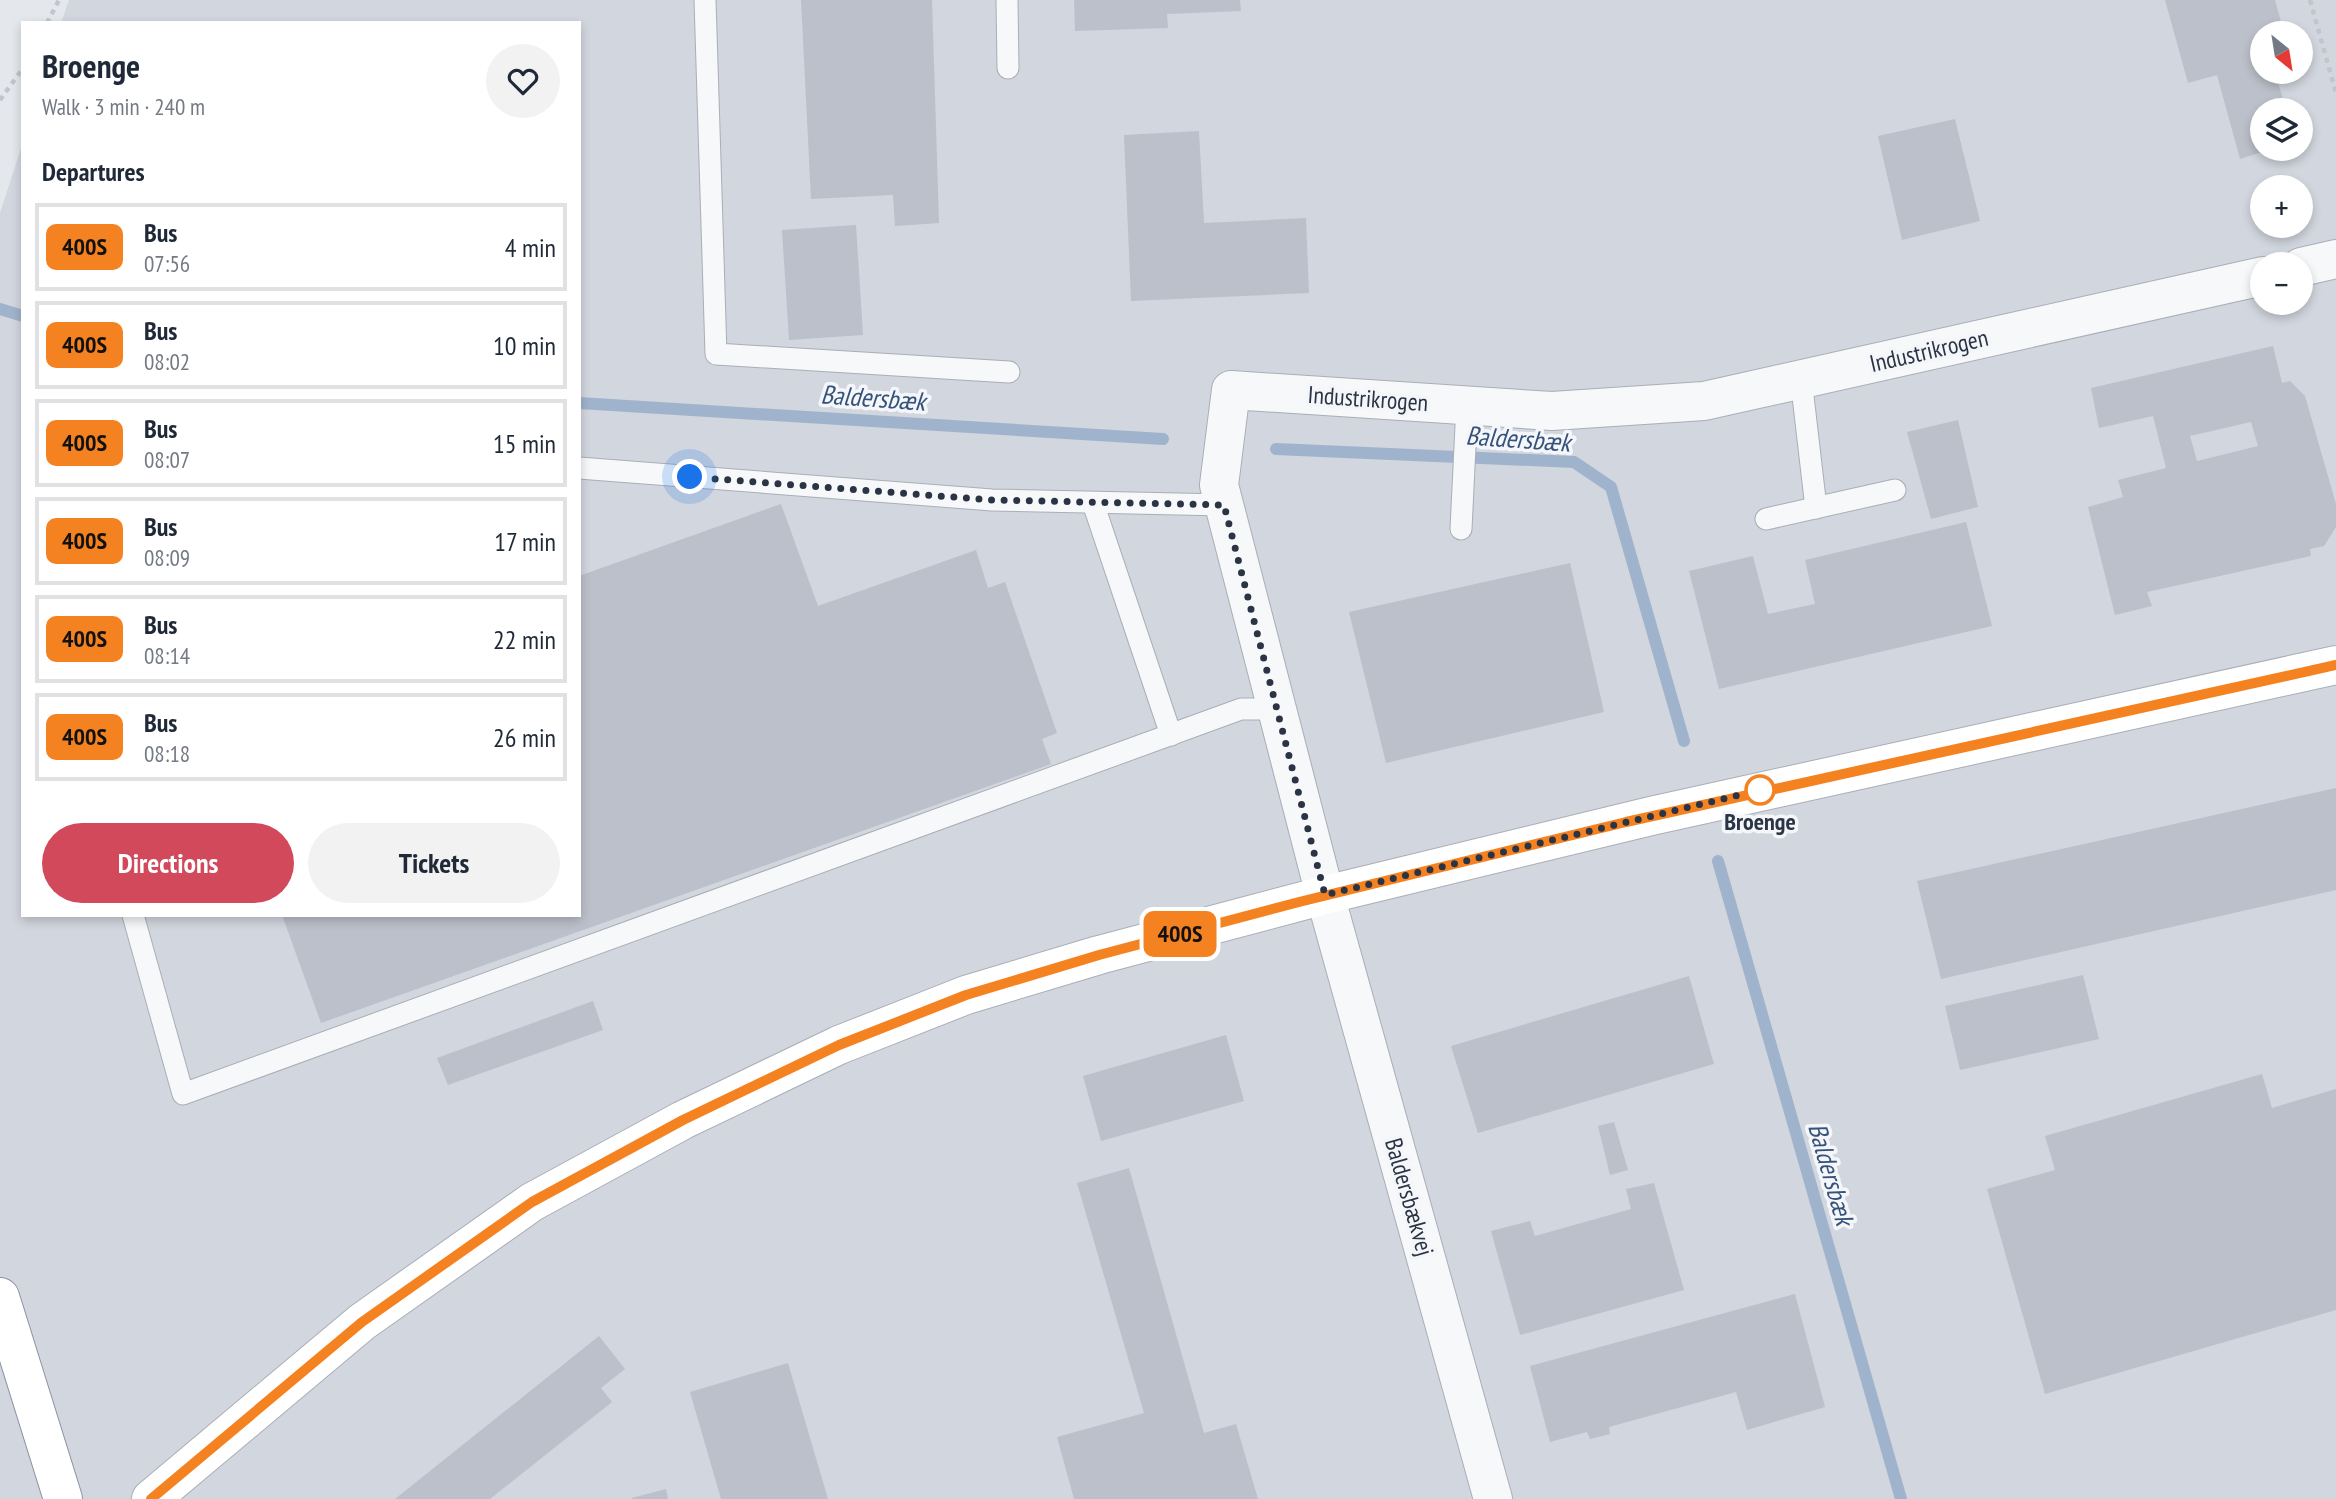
<!DOCTYPE html>
<meta charset="utf-8">
<style>
body{margin:0;font-family:"PT Sans Narrow",sans-serif;background:#f2f2f3;color:#1f2937;height:100vh;display:flex;flex-direction:column;font-size:26px;white-space:nowrap}
*{box-sizing:border-box;margin:0}
p{font-size:23px;color:#747a83}
.icon{flex:none;width:38px;height:38px;fill:none;stroke:currentColor;stroke-width:2;stroke-linecap:round;stroke-linejoin:round}
.map{position:relative;flex:1;overflow:hidden}
.sheet{position:absolute;left:21px;top:21px;width:560px;height:896px;display:flex;flex-direction:column;background:#fff;border-radius:0px;box-shadow:0 4px 10px #0003}
.sheet>*{flex:none}
.badge{padding:0 14px;border-radius:10px;font-size:24px;line-height:46px}
.needle{width:46px;rotate:150deg}
.buttons{position:absolute;left:2250px;top:21px;display:grid;gap:14px}
.buttons a{display:grid;place-items:center;width:63px;height:63px;border-radius:50%;background:#fff;box-shadow:0 4px 10px #0003;font-size:35px}
.you{position:absolute;width:35px;height:35px;margin:-18px;border:5px solid #fff;border-radius:50%;background:#1a73e8;box-shadow:0 0 0 10px #1a73e833}
.map>.badge{position:absolute;translate:-50% -50%;box-shadow:0 0 0 4px #fff}
h2{padding:0 21px;font-size:26px;line-height:63px}
.round{display:grid;place-items:center;flex:none;width:74px;height:74px;border-radius:37px;background:#f2f2f3}
.head{display:flex;align-items:center;justify-content:space-between;height:119px;padding:0 21px}
h1{font-size:33px;font-weight:700;line-height:52px}
.primary-button{display:flex;gap:14px;margin-top:auto;padding:14px 21px}
.primary-button a{flex:1;height:80px;border-radius:42px;background:#d1495b;color:#fff;font-size:28px;font-weight:700;line-height:80px;text-align:center}
.primary-button a+a{background:#f2f2f3;color:#1f2937}
ul{padding:0;list-style:none}
li{display:flex;align-items:center;gap:21px;height:88px;margin:0 14px 10px;padding:0 7px;border:4px solid #e0e1e3;border-radius:0px}
li div{flex:1}
li b{display:block;font-size:26px}
li em{font-style:normal}
li .badge{min-width:77px;font-weight:700;text-align:center}
.map>svg:first-child{display:block}
</style>
<div class="map">
<svg width="2336" height="1499" viewBox="0 0 2336 1499">
<rect width="100%" height="100%" fill="#e4e7ec"/>
<path fill="#d2d6de" fill-rule="evenodd" d="M69,0H2336V1499H0V213L23,142V915H579V23H61ZM2263,33H2301V72H2263ZM2263,110H2301V149H2263ZM2263,187H2301V226H2263ZM2263,264H2301V303H2263Z"/>
<g fill="none" stroke-linecap="round" stroke-linejoin="round">
<g stroke="#9fb4cc" stroke-width="12">
<path d="M0,309L23,316"/>
<path d="M579,403L1163,439"/>
<path d="M1276,449L1574,462L1611,487L1684,741"/>
<path d="M1718,861L1901,1499"/>
</g>
</g>
<g fill="#bbc0ca" fill-rule="evenodd">
<path d="M801,0H932L939,223L895,226L893,195L811,199Z"/>
<path d="M1074,0H1240L1241,11L1167,14L1168,28L1075,31Z"/>
<path d="M2165,0H2275L2284,33H2263V72H2275L2286,110H2263V149H2271L2240,159L2217,75L2188,83Z"/>
<path d="M1955,119L1980,221L1902,240L1878,136Z"/>
<path d="M1199,131L1204,223L1306,218L1309,293L1131,301L1124,135Z"/>
<path d="M856,225L863,335L789,340L782,230Z"/>
<path d="M2273,346L2282,383L2290,381L2305,396L2336,504V527L2324,546L2310,549L2311,556L2147,592L2152,606L2115,615L2088,507L2123,497L2118,480L2166,468L2153,416L2099,428L2091,388ZM2251,422L2258,446L2197,461L2190,436Z"/>
<path d="M1958,420L1978,507L1931,519L1907,432Z"/>
<path d="M781,504L818,606L976,550L988,588L1005,582L1057,733L1042,739L1051,764L321,1023L282,915H579V576Z"/>
<path d="M1966,522L1992,626L1719,689L1689,571L1753,556L1768,614L1815,604L1805,560Z"/>
<path d="M1570,563L1604,712L1386,763L1349,612Z"/>
<path d="M2336,788V890L1941,979L1917,881Z"/>
<path d="M2083,975L2099,1039L1960,1070L1945,1006Z"/>
<path d="M1689,976L1714,1064L1478,1133L1451,1046Z"/>
<path d="M593,1001L603,1030L448,1085L437,1058Z"/>
<path d="M1226,1035L1244,1101L1101,1141L1083,1076Z"/>
<path d="M2262,1074L2272,1108L2336,1089V1310L2045,1394L1987,1189L2055,1170L2045,1136Z"/>
<path d="M1614,1122L1628,1170L1610,1175L1598,1126Z"/>
<path d="M1129,1168L1204,1433L1236,1424L1258,1499H1074L1057,1437L1144,1413L1077,1183Z"/>
<path d="M1654,1183L1684,1290L1520,1335L1491,1231L1530,1221L1535,1236L1631,1209L1626,1189Z"/>
<path d="M1795,1294L1825,1407L1747,1430L1736,1392L1609,1427L1610,1434L1590,1439L1587,1432L1550,1442L1530,1366Z"/>
<path d="M599,1336L625,1369L601,1388L612,1402L490,1499H395Z"/>
<path d="M788,1363L828,1499H721L690,1392Z"/>
<path d="M666,1489L668,1499H632V1498Z"/>
</g>
<g fill="none" stroke-linecap="round" stroke-linejoin="round">
<g stroke="#a9aeb7" stroke-width="23">
<g id="lane">
<path d="M705,0L716,354L1009,372"/>
<path d="M1007,0L1008,68"/>
<path d="M1801,379L1816,508"/>
<path d="M579,468L992,500L1224,505"/>
<path d="M1093,503L1171,735"/>
<path d="M1766,519L1895,490"/>
<path d="M1461,529L1467,405"/>
<path d="M133,915L183,1094L1241,709H1277"/>
</g>
</g>
<g stroke="#a9aeb7" stroke-width="40">
<g id="street">
<path d="M2301,267L2336,259"/>
<path d="M1493,1499L1325,895L1219,485L1231,390L1552,411L1704,401L2263,276"/>
</g>
</g>
<g stroke="#a9aeb7" stroke-width="40">
<path id="secondary" d="M151,1499L362,1322L532,1202L683,1120L839,1045L966,995L1099,955L1325,895L1651,816L2336,665"/>
</g>
<g stroke="#8b94a3" stroke-width="40">
<path id="highway" d="M0,1297L63,1499"/>
</g>
<g stroke="#c2c5cb" stroke-width="4.5" stroke-dasharray="5 5" stroke-linecap="butt">
<path d="M2310,0L2336,93"/>
<path d="M47,23L59,0"/>
<path d="M0,100L23,68"/>
</g>
<use href="#lane" stroke="#f7f8fa" stroke-width="21"/>
<use href="#street" stroke="#f7f8fa" stroke-width="38"/>
<use href="#secondary" stroke="#fff" stroke-width="38"/>
<use href="#highway" stroke="#fff" stroke-width="38"/>
</g>
<g fill="none" stroke-linecap="round" stroke-linejoin="round">
<g stroke="#fff" stroke-width="16">
<path id="line" d="M151,1499L362,1322L532,1202L683,1120L839,1045L966,995L1099,955L1299,902L1626,822L2336,665"/>
</g>
<use href="#line" stroke="#f58220" stroke-width="10"/>
<path stroke="#2b3445" stroke-width="7" stroke-dasharray="0 12.6" d="M690,477L992,500L1224,505L1325,895L1760,790"/>
</g>
<circle fill="#fff" stroke="#f58220" stroke-width="3.5" cx="1760" cy="790" r="14"/>
<g text-anchor="middle" stroke-width="7" stroke-linejoin="round" paint-order="stroke">
<g font-size="24" fill="#2b3445" stroke="#f4f6f9">
<text transform="translate(1929 351) rotate(-13)" y="8">Industrikrogen</text>
<text transform="translate(1368 399) rotate(4)" y="8">Industrikrogen</text>
<text transform="translate(1409 1197) rotate(74)" y="8">Baldersbækvej</text>
</g>
<g font-size="24" font-weight="bold" fill="#2b3445" stroke="#f4f6f9">
<text x="1760" y="830">Broenge</text>
</g>
<g font-size="26" font-style="italic" fill="#34527a" stroke="#f4f6f9">
<text transform="translate(873 398) rotate(4)" y="9">Baldersbæk</text>
<text transform="translate(1518 439) rotate(4)" y="9">Baldersbæk</text>
<text transform="translate(1831 1174) rotate(74)" y="9">Baldersbæk</text>
</g>
</g>
</svg>
<div class="buttons">
<a><svg class="needle" viewBox="-14 -14 28 28"><path d="M0-13l5 13h-10z" fill="#e53935"/><path d="M0 13l5-13h-10z" fill="#747a83"/></svg></a>
<a><svg class="icon" aria-label="layers" viewBox="0 0 24 24"><path d="M12 4l9 5-9 5-9-5zM3 14l9 5 9-5"/></svg></a>
<a>+</a>
<a>−</a>
</div>
<div class="you" style="left:690px;top:477px"></div>
<b class="badge" style="left:1180px;top:934px;background:#f58220;color:#111">400S</b>
<section class="sheet">
<div class="head"><div><h1>Broenge</h1><p>Walk · 3 min · 240 m</p></div><a class="round"><svg class="icon" aria-label="heart" viewBox="0 0 24 24"><path d="M12 20l-8-8c-3-5 5-10 8-4 3-6 11-1 8 4z"/></svg></a></div>
<h2>Departures</h2>
<ul>
<li><span class="badge" style="background:#f58220;color:#111">400S</span><div><b>Bus</b><p>07:56</p></div><em>4 min</em></li>
<li><span class="badge" style="background:#f58220;color:#111">400S</span><div><b>Bus</b><p>08:02</p></div><em>10 min</em></li>
<li><span class="badge" style="background:#f58220;color:#111">400S</span><div><b>Bus</b><p>08:07</p></div><em>15 min</em></li>
<li><span class="badge" style="background:#f58220;color:#111">400S</span><div><b>Bus</b><p>08:09</p></div><em>17 min</em></li>
<li><span class="badge" style="background:#f58220;color:#111">400S</span><div><b>Bus</b><p>08:14</p></div><em>22 min</em></li>
<li><span class="badge" style="background:#f58220;color:#111">400S</span><div><b>Bus</b><p>08:18</p></div><em>26 min</em></li>
</ul>
<div class="primary-button"><a>Directions</a><a>Tickets</a></div>
</section>
</div>
